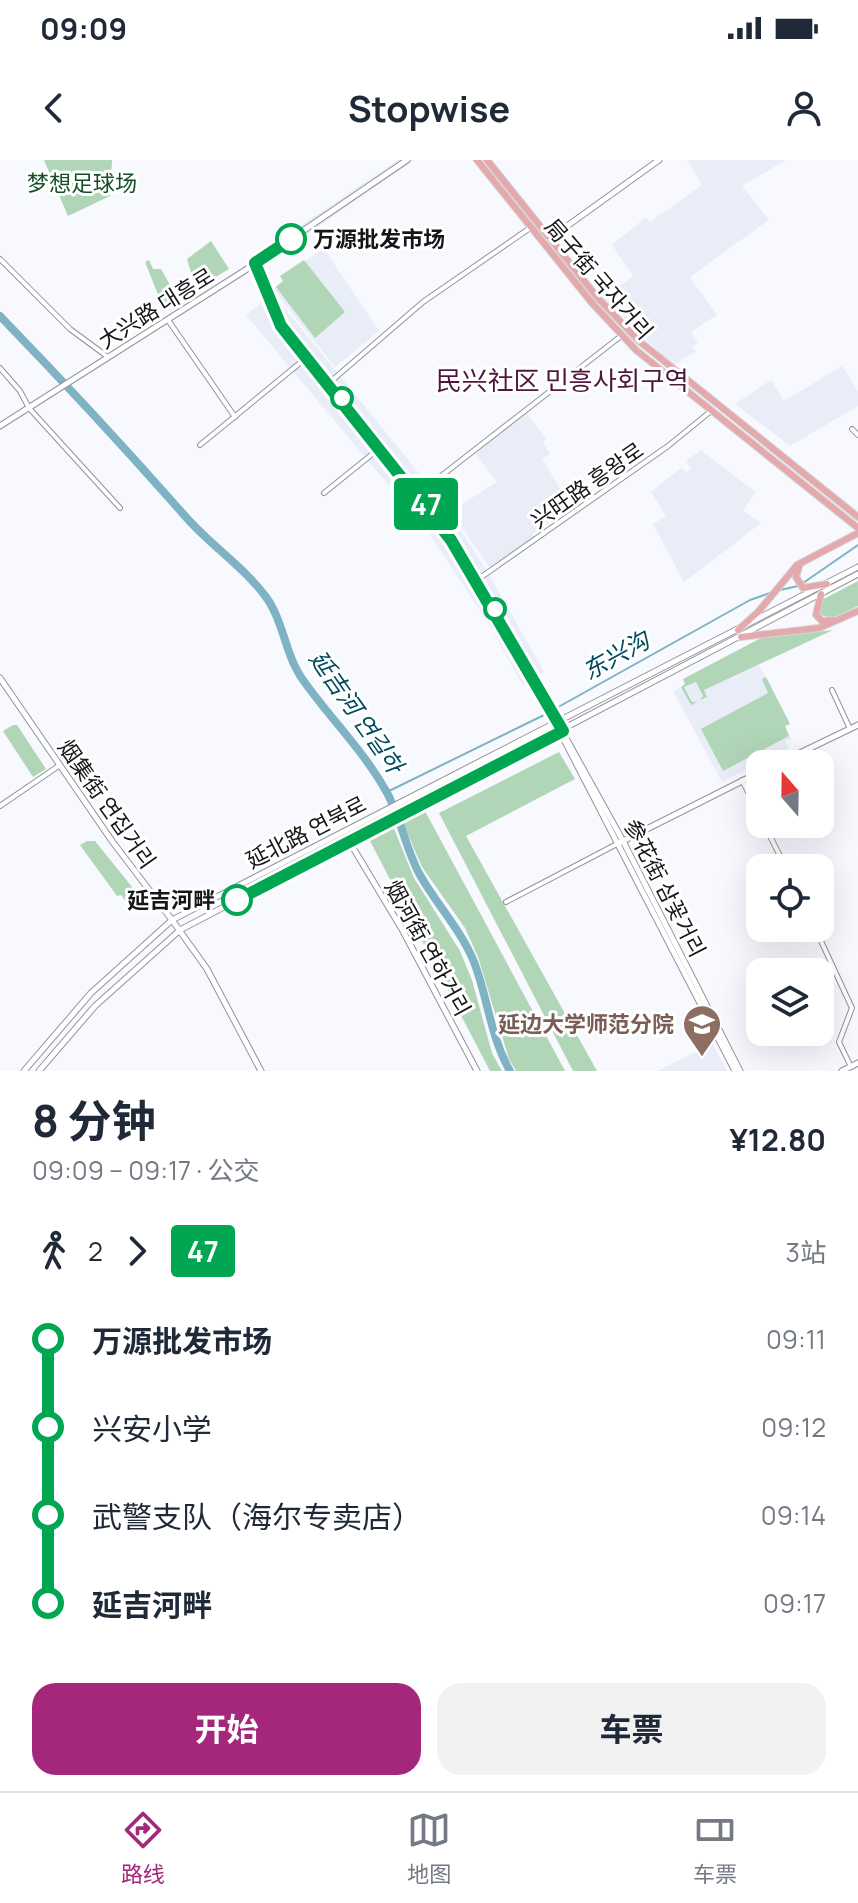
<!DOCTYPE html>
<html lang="zh">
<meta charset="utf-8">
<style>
body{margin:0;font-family:Manrope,"Noto Sans SC","Noto Sans KR",sans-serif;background:#f2f2f3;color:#1f2937;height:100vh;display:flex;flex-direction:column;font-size:30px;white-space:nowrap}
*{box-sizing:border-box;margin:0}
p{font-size:26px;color:#747a83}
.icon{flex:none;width:44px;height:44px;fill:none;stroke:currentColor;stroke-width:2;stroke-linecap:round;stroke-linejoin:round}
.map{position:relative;height:911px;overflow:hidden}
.sheet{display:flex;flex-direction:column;background:#fff;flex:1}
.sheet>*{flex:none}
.badge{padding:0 16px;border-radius:6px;font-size:28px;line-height:52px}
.needle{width:52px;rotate:340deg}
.fabs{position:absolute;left:746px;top:590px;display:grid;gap:16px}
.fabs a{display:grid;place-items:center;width:88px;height:88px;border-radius:16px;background:#fff;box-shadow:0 8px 32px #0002;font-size:40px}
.map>.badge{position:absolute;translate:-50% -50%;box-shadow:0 0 0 4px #fff}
.legs{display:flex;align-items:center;gap:12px;height:88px;padding:0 32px;font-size:26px}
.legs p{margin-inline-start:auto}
.headline{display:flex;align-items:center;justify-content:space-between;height:136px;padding:0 32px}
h1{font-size:44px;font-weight:700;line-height:60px}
.cta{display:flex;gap:16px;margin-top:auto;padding:16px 32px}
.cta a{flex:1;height:92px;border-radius:24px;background:#a4277b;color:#fff;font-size:32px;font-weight:700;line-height:92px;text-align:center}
.cta a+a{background:#f2f2f3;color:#1f2937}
ul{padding:0 32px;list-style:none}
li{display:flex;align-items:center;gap:28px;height:88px;font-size:30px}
li i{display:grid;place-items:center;width:12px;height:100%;margin:0 10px;background:currentColor}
li i::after{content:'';width:20px;height:20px;margin:-10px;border:6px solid;border-radius:50%;background:#fff}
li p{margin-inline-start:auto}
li:first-child i{background:linear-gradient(#0000 50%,currentColor 0)}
li:last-child i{background:linear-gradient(currentColor 50%,#0000 0)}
.status{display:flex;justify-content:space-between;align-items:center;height:56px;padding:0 40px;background:#fff;direction:ltr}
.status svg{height:22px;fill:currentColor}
header{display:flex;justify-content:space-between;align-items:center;height:104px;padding:0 32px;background:#fff;font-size:36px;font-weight:700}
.dock{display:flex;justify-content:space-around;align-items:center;height:112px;border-top:2px solid #e0e1e3;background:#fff;font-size:22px;color:#747a83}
.dock a{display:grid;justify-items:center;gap:4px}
.dock .current{color:#a4277b}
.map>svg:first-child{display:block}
</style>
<div class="status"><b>09:09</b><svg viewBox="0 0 49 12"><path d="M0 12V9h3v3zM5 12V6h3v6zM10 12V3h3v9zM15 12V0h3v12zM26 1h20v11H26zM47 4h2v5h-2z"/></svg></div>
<header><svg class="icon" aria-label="back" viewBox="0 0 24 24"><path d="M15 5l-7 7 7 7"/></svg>Stopwise<svg class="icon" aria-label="person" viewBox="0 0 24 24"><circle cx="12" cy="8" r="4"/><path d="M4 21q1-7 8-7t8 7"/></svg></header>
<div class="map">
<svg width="858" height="911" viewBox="0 0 858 911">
<rect width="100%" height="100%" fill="#f7f9fe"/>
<g fill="#e9edf8">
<path d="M398,0H414L261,106L274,135L436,334L486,409L544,512L523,525L487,461L409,343L401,340L246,155L267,138L258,114L248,101Z"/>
<path d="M687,0H786L742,26L769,60L690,117L717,155L691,172L698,182L692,187L696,191L673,206L604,138L633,116L612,85L646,57L650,62L702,25Z"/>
<path d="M324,89L379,171L335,207L273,129L283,121L280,116Z"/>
<path d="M842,206L858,231V246L790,286L735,244L771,220L784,241Z"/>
<path d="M526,253L547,279L543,282L550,294L542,299L571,346L533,374L534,378L489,407L451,351L497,322L474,291Z"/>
<path d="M701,290L755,332L743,351L761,363L684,422L653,364L666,356L651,332L681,308L686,313L691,309L686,301Z"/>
<path d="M752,491L790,564L785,566L791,579L785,581L789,588L759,600V603L722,622L673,531Z"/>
<path d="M713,884L727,911H657L712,884Z"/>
</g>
<g fill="#b1d5b7">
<path d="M44,0H112L110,36L68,56Z"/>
<path d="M211,81L229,109L196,129L187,99Z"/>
<path d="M149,100L153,109H161L175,134L188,127L190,130L163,147L145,102Z"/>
<path d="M304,100L345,152L315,178L276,127L283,121L280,116Z"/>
<path d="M858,421V446L833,458L820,455L822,440Z"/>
<path d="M833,470L704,530L707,537L700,540L703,536L696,522L684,527L692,542H697L691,545L681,527L685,524L683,519L761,478Z"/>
<path d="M766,517L790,564L785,566L789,576L723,611L701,569L768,533L762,519Z"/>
<path d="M13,565H17L46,609L33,617L3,571Z"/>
<path d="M559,592L575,619L466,676L597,911H573L439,653Z"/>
<path d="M425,651L565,911H516L509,899L478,797L465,768L422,707L402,661Z"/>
<path d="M393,666L414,718L460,791L472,820L492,893L502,911H490L369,679Z"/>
<path d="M87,681H95L149,748L129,745L121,735L117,736L80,685Z"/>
</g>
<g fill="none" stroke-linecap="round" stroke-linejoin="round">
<g stroke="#7fb2c3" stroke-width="2">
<path d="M803,423L858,385"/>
<path d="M780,430L798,426"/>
<path d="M387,632L544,555L750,440L770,433"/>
</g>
<path stroke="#7fb2c3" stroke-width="8" d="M0,156C63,221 125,288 185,356C210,385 243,406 266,437C284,462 285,495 303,520C329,557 363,590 386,631C401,657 405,688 420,715C437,745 461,770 474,802C488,838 490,876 510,911"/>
<g stroke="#929498" stroke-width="6">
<g id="minor">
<path d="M0,99L70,169L108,197"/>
<path d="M168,160L235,257"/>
<path d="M0,208L20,231L29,248L120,348"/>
<path d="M329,223L423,142L530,68"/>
<path d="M852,269L858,275"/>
<path d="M200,285L306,198"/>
<path d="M324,333L381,287"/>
<path d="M418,334L621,176"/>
<path d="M477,420L668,286L711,251"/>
<path d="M832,530L850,569"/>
<path d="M742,620L760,656"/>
<path d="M0,646L60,605"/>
<path d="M764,664L786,708"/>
<path d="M506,742L617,684"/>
<path d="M815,768L852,848L839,882L851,907"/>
</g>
</g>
<g stroke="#929498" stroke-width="7">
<g id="tertiary">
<path d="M549,79L659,0"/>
<path d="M255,103L281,166L434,355L500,457L557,562"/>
<path d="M0,266L244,111L407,0"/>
<path d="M0,518L112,681L172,760"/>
<path d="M777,604L858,565"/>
<path d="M349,681L403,771L477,911"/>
<path d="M619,683L760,612"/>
<path d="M842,911L858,903"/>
</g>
</g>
<g stroke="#929498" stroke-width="7">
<g id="secondary">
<path d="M557,562L623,681L740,911"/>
<path d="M559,570L735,911"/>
<path d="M172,760L207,809L261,911"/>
<path d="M24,911L91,833L172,760L858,407"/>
<path d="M39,911L95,846L180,770L858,414"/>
</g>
</g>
<g stroke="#d5d5d5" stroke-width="8">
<g id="primary">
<path d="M477,0L592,143L636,190L858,368"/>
<path d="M487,0L597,137L639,181L858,357"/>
<path d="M799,407L796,417L803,428L827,424"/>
<path d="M821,434L816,455L822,461L833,460"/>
<path d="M738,470L758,452L797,405L858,373"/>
<path d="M741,477L819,468L858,451"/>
</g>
</g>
<use href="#minor" stroke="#fff" stroke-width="4"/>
<use href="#tertiary" stroke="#fff" stroke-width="5"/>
<use href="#secondary" stroke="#fff" stroke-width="5"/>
<use href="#primary" stroke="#e4a9ac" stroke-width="6"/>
</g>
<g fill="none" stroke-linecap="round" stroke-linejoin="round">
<g stroke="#fff" stroke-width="18">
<path id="line-1" d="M237,740L563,571L451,380L281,166L255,103L291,79"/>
</g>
<use href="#line-1" stroke="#00a651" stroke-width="12"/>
</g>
<defs>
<g id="university-pin" transform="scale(2)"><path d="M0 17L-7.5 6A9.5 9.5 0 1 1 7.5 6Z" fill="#8d6e63" stroke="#fff"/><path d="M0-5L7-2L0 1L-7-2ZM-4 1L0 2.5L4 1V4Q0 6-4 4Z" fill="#fff"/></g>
</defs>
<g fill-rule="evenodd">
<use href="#university-pin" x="702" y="864"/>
</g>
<g fill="#fff" stroke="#00a651" stroke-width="4">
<circle cx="291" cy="79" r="14"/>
<circle cx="342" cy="238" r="10"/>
<circle cx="495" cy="449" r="10"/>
<circle cx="237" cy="740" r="14"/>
</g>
<g text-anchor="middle" stroke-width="6" stroke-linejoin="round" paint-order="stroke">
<g font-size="22" fill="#144e26" stroke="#fff">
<text x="82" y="31">梦想足球场</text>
</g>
<g font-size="22" font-weight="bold" fill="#151617" stroke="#fff" text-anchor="start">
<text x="313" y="87">万源批发市场</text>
<text x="215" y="748" text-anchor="end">延吉河畔</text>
</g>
<g font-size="22" fill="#151617" stroke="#fff">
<text transform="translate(599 119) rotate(49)" y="8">局子街 국자거리</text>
<text transform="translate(156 148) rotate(-32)" y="8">大兴路 대흥로</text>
<text transform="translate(587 325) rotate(-35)" y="8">兴旺路 흥왕로</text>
<text transform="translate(107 644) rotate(55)" y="8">烟集街 연집거리</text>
<text transform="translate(306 672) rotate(-27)" y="8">延北路 연북로</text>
<text transform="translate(665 728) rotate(63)" y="8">参花街 삼꽃거리</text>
<text transform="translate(428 788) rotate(61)" y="8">烟河街 연하거리</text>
</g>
<g font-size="22" font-weight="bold" fill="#785e54" stroke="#fff" text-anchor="end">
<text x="674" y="872">延边大学师范分院</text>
</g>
<g font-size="24" font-style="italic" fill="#004c5f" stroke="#fff">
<text transform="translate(616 496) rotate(-29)" y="8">东兴沟</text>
<text transform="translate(356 552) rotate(55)" y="8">延吉河 연길하</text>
</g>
<g font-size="26" fill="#51163d" stroke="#fff">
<text x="562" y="230">民兴社区 민흥사회구역</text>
</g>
</g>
</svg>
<div class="fabs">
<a><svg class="needle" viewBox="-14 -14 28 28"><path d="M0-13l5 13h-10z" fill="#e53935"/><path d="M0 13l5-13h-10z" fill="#747a83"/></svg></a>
<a><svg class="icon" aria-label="locate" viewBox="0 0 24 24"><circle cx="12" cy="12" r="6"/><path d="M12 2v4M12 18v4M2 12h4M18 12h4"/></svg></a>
<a><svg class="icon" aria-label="layers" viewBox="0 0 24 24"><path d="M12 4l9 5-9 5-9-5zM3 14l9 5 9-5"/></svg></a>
</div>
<b class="badge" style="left:426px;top:344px;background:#00a651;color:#fff">47</b>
</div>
<section class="sheet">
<div class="headline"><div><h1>8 分钟</h1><p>09:09 – 09:17 · 公交</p></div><b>¥12.80</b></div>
<div class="legs"><svg class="icon" aria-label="walk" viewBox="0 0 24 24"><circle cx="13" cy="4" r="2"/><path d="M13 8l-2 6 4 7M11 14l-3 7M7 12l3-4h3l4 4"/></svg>2<svg class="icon" aria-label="forward" viewBox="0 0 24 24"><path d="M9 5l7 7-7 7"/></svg><b class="badge" style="background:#00a651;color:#fff">47</b><p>3站</p></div>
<ul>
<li><i style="color:#00a651"></i><b>万源批发市场</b><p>09:11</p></li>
<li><i style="color:#00a651"></i><span>兴安小学</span><p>09:12</p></li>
<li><i style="color:#00a651"></i><span>武警支队（海尔专卖店）</span><p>09:14</p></li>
<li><i style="color:#00a651"></i><b>延吉河畔</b><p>09:17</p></li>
</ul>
<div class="cta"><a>开始</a><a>车票</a></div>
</section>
<nav class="dock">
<a class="current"><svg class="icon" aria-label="directions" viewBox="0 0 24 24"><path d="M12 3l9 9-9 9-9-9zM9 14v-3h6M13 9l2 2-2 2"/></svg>路线</a>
<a><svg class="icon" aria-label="map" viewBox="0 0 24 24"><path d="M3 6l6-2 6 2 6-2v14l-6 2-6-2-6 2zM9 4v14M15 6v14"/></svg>地图</a>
<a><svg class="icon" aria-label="tickets" viewBox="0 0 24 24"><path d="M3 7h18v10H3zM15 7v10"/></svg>车票</a>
</nav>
